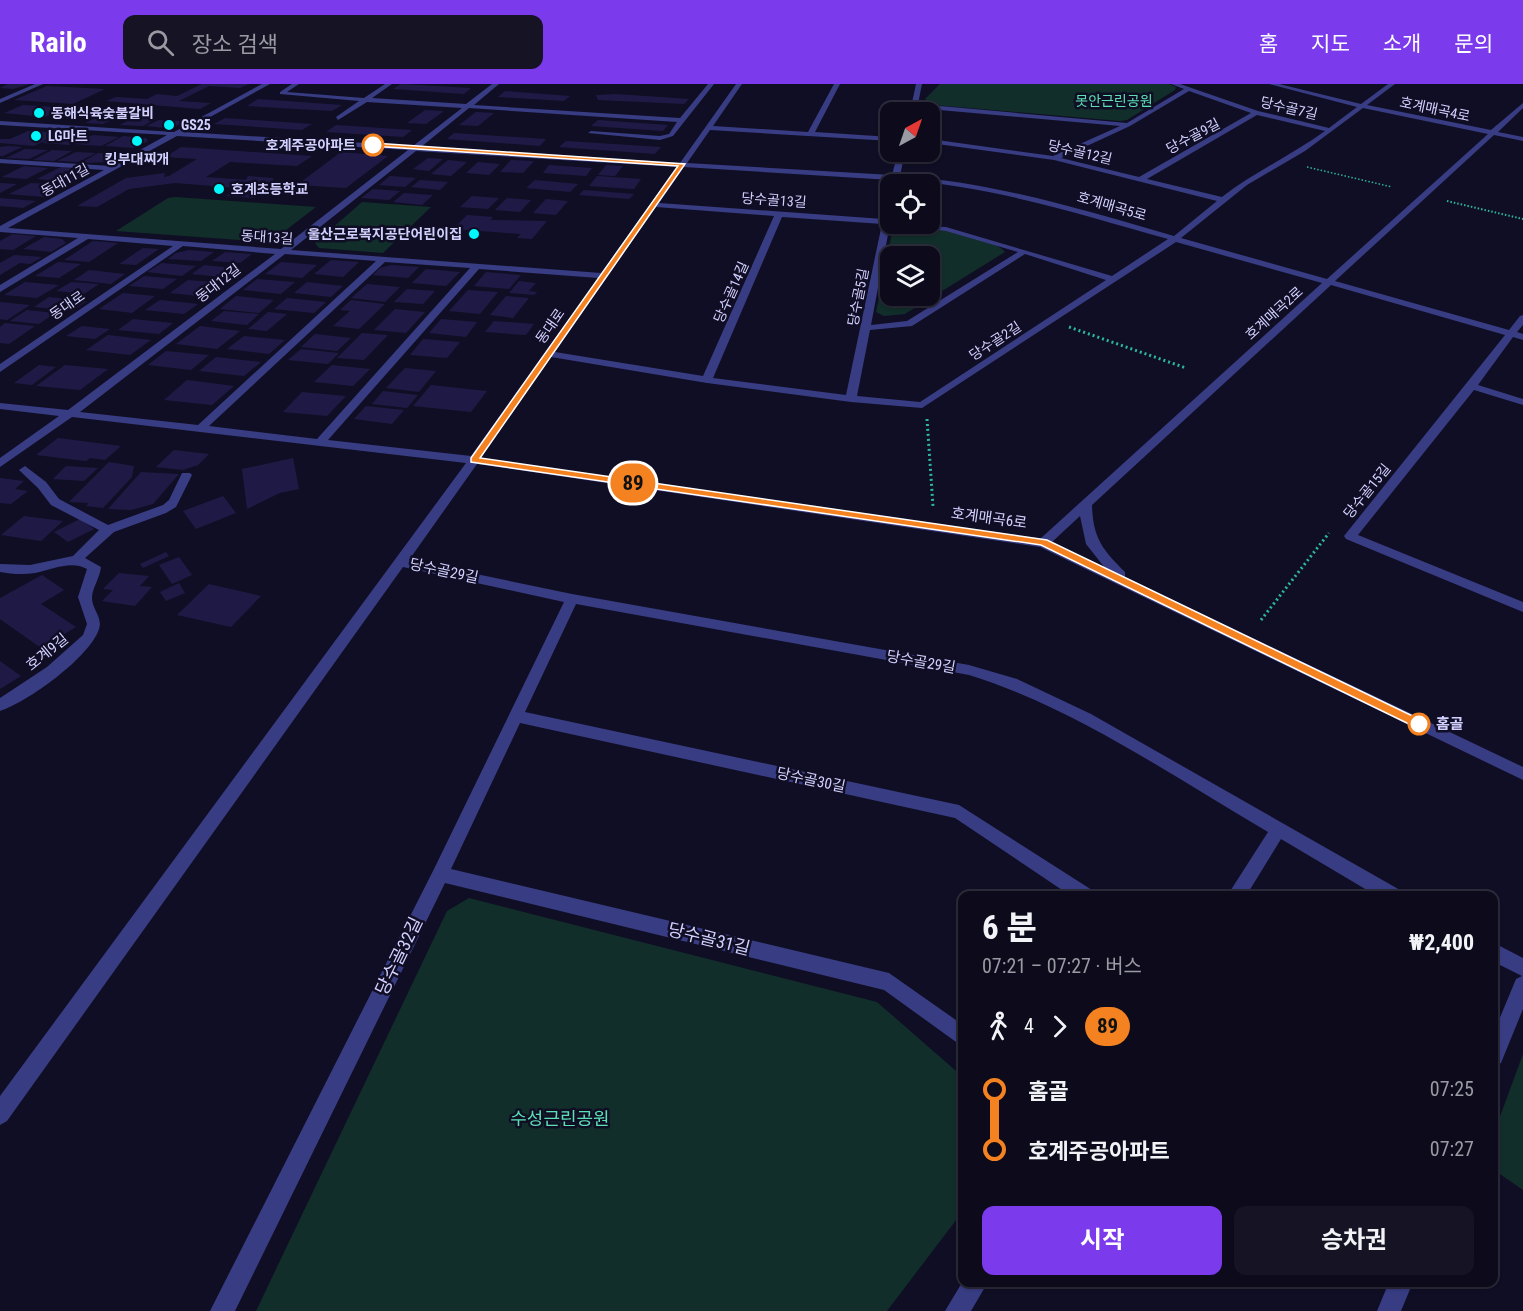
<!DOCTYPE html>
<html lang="ko">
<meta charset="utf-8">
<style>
body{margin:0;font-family:"Roboto Condensed","Noto Sans KR",sans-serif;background:#151324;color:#f1f3f6;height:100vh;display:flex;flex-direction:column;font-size:22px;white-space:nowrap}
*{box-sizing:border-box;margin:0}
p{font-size:20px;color:#9a9aa3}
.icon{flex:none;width:33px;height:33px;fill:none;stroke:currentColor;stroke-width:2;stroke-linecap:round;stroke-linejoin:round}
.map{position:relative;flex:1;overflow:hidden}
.sheet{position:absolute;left:958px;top:807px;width:540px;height:396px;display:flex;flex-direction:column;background:#0c0a1b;border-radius:12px;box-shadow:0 2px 4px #0004,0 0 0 2px #2c2b3a}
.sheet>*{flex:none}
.badge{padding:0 12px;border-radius:20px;font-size:21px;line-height:39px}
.needle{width:39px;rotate:40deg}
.controls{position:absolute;left:880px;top:18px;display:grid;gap:12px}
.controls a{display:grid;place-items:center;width:60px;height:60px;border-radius:12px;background:#0c0a1b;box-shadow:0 2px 4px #0004,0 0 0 2px #2c2b3a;font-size:30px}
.map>.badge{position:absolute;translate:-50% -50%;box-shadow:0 0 0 3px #fff}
.legs{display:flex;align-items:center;gap:9px;height:66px;padding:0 24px;font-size:20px}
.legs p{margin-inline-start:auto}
.summary{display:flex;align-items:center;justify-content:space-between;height:102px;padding:0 24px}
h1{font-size:33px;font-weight:700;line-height:45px}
.primary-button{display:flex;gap:12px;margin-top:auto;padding:12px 24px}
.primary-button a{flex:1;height:69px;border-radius:12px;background:#7c3aed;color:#fff;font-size:24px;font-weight:700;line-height:69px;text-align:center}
.primary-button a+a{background:#151324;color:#f1f3f6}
ul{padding:0 24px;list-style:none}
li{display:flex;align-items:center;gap:21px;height:60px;font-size:22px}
li i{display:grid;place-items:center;width:9px;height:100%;margin:0 8px;background:currentColor}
li i::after{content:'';width:15px;height:15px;margin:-8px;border:4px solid;border-radius:50%;background:#0c0a1b}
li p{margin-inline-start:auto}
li:first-child i{background:linear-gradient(#0000 50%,currentColor 0)}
li:last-child i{background:linear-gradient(currentColor 50%,#0000 0)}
header{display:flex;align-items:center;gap:36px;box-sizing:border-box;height:84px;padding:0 30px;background:#7c3aed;color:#fff}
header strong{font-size:28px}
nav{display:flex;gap:33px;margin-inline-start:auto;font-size:21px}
.search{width:420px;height:54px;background:#151324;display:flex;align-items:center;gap:15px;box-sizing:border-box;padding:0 21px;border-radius:12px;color:#9a9aa3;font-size:22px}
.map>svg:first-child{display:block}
</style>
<header>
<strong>Railo</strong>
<div class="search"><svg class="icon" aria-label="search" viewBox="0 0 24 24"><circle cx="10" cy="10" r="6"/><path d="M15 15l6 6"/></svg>장소 검색</div>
<nav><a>홈</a><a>지도</a><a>소개</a><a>문의</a></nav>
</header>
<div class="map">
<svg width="1523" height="1227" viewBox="0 0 1523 1227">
<rect width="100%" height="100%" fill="#100e24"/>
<g fill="#112e2a" fill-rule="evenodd">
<path d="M940,0H1169L1176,3L1175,6L1127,36L1120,37L934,21L925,15Z"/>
<path d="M176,113L316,123L272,157L265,158L116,147L168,114Z"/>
<path d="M362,118L431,123L383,169L319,164L315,159Z"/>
<path d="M901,141C922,143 993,151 1005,168L905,230L884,232L876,228L893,144ZM891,172H930V212H891Z"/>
<path d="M469,814L877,918L963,993V1127L887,1227H256L447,827Z"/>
<path d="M1523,970V1106L1494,1086V1049Z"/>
</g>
<g fill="#1f1a45">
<path d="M8,0H30L13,5L0,4Z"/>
<path d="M202,0H249L240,4L209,2L179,17L211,19L200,25L106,17L116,13L147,15L157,10L177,12Z"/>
<path d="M401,0H402L471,4L464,10L393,5Z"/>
<path d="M47,2L105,5L73,20L14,16Z"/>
<path d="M505,7L570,12L564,17L498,13Z"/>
<path d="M616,10L689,15L684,20L598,16L596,11Z"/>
<path d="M258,15L342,21L332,27L247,22Z"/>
<path d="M23,21L41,22L65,24L45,33L4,29Z"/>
<path d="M425,26L444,27L426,40L407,39Z"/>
<path d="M107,28L132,30L118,37L111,36L103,40L85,39Z"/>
<path d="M476,28L494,29L478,42L459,41Z"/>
<path d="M132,34H140L156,35L143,42L120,41Z"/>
<path d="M225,34L312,40L302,46L214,40Z"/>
<path d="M159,36L185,37L176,42L165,44L146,42Z"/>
<path d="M598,36L668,41L663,47L591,42Z"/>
<path d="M336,41L412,46L403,53L326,48Z"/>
<path d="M28,47L60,49L34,62L0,59V55H10Z"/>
<path d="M62,49L88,51L69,61L42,59Z"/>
<path d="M454,49L546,55L540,62L447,55Z"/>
<path d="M93,51L119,53L101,62L74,60Z"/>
<path d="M123,52L146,54L148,57L134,64L105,62Z"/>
<path d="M566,57L661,63L655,70L559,63Z"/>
<path d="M0,63L8,62L22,63L3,72H0Z"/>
<path d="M181,63L312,72L297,82L230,78L206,93L246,96L248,92L273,94L274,100L254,114L226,112L238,104L175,99L129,105L97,123L77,122L126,94L165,89L164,93L169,92L197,75L165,73Z"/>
<path d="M25,65L48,66L29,75L6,74Z"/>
<path d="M52,66L72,67L54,77L33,76Z"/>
<path d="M76,68L96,69L78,78L57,77Z"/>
<path d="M341,68L388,72L346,104L297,101Z"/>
<path d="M98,69L125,71L112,78L81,79Z"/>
<path d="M428,74L443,75L429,87L413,85Z"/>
<path d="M448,76L467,78L451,92L431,90Z"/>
<path d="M511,76L534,77L523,89L500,88Z"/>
<path d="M478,78L500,80L489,91L466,89Z"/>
<path d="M549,81L592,84L586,92L543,89Z"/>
<path d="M606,81L623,82L615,92L598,91Z"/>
<path d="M24,82L48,84L26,95L2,93Z"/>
<path d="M61,83L83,85L86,91L72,98L37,95Z"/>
<path d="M390,92L416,94L405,103L379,101Z"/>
<path d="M597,92L641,95L634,105L589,102Z"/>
<path d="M420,96L448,98L440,106L411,103Z"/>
<path d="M535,96L578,100L570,108L526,104Z"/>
<path d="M0,99L17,100L0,109Z"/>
<path d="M31,99L66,101L44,113L9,110Z"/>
<path d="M373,105L400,107L389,116L361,114Z"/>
<path d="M584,106L634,110L629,115L579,111Z"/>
<path d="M404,109L433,111L422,121L393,118Z"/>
<path d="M472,112L499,114L488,125L460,123Z"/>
<path d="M0,114L36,117L23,124L0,122Z"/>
<path d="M507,114L531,116L520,128L495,126Z"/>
<path d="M546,115L568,117L556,131L533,129Z"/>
<path d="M467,131L493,133L490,136L547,137L532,155L517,154L521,150L453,145Z"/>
<path d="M12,150L36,152L13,166L0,165V157Z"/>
<path d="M44,153L62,155L66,159L51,168L23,165Z"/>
<path d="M93,157L118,159L89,178L64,176Z"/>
<path d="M143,164L159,165L136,181L119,180Z"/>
<path d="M189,166L214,168L201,177L168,175L176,169Z"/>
<path d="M225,168L252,170L240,179L212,177Z"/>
<path d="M14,171L42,173L30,180L20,179L0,191V179Z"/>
<path d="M331,176L359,178L343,193L314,190Z"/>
<path d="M58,178L81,180L59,194L35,192Z"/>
<path d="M281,178L317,181L302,194L265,190Z"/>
<path d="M162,179L196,182L182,192L147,188Z"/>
<path d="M204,181L243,185L231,194L192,190Z"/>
<path d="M391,181L419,183L408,194L373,191L380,184Z"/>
<path d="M426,185L460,188L446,202L412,199Z"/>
<path d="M89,186L125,190L111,200L74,196Z"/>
<path d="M486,188L521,191L509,205L474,202Z"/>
<path d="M144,192L177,195L163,205L129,202Z"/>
<path d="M257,195L295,198L281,210L243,206Z"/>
<path d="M188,196L225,199L207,213L170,209Z"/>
<path d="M519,197L536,199L529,207L537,208L534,211L509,209Z"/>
<path d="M25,198L59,201L37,214L4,211Z"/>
<path d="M71,198L99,200L84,210L56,207Z"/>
<path d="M307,198L343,202L331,213L294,209Z"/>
<path d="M367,200L400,203L385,218L351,214Z"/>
<path d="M407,205L435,207L423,220L394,218Z"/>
<path d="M468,206L498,208L480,230L449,227Z"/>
<path d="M123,209L155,212L132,229L99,225Z"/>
<path d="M236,212L274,216L259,229L220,225Z"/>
<path d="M506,212L529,214L513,234L490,231Z"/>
<path d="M49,213L87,217L72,227L34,223Z"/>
<path d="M287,214L326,218L314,229L274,225Z"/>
<path d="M160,216L198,220L184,230L145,226Z"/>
<path d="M351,216L385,220L359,245L333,242L350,227L340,226Z"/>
<path d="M0,218L30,221L7,236L0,235Z"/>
<path d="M395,225L425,228L406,249L374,246Z"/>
<path d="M27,226L55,229L39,240L10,237Z"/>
<path d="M224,227L259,230L247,241L211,237Z"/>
<path d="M268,228L287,230L267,247L248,245Z"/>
<path d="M133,235L173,239L159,250L118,246Z"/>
<path d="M441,235L477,238L466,253L429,249Z"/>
<path d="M494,237L534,240L526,251L485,248Z"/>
<path d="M5,239L35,242L9,260L0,259V243Z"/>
<path d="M82,242L110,245L95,255L66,252Z"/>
<path d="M200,242L240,247L217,265L176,260Z"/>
<path d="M362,249L388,251L364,276L337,274Z"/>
<path d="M315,250L351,254L337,267L301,263Z"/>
<path d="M108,251L151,256L130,271L86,266Z"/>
<path d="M244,252L285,256L269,270L227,265Z"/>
<path d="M423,255L460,258L447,274L410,271Z"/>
<path d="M301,265L339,269L328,280L288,276Z"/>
<path d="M166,267L209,271L191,286L148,281Z"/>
<path d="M216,273L261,278L244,292L199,287Z"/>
<path d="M39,281L56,283L32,301L14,299Z"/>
<path d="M65,281L108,285L80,306L36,302Z"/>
<path d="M332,281L370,285L353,302L314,298Z"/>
<path d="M405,284L436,287L419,308L386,304Z"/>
<path d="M187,296L234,302L212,321L164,316Z"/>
<path d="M431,301L487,307L471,328L413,322Z"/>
<path d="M383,307L418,311L407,324L372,320Z"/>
<path d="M302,308L346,312L327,332L283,328Z"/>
<path d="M366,322L404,326L392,340L354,335Z"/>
<path d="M58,354L121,362L105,376L90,374L86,377L36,371Z"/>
<path d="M174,366L209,370L198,381L183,386L156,383Z"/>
<path d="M293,374L299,405L280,409L247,425L242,385Z"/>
<path d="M109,378L134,382L132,393L103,424L86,422L89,419L69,418Z"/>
<path d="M66,382L98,384L84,397L53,395Z"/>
<path d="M141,388L179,390L153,420L131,426L108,425Z"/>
<path d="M0,394L24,397L15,405L28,407L11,420L0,419Z"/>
<path d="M223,412L236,429L196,445L183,427Z"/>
<path d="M24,432L63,437L41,457L1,451Z"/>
<path d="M80,435L94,445L68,458L54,448Z"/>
<path d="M166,468L169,472L143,484L140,480Z"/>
<path d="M179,473L192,491L172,500L159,481Z"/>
<path d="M119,489L149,492L140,502L152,503L135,522L102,517L113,506L103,505Z"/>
<path d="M42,491L64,506L41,520L76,543L41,564L0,535V514Z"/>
<path d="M179,499L185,509L166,517L160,508Z"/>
<path d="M209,500L261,512L231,543L177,531Z"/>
<path d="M0,577L21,592L0,605Z"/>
</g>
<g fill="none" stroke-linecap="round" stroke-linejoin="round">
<path stroke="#2db6a3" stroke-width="1.5" stroke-dasharray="1.5 2" stroke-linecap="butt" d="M1307,83L1392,103"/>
<path stroke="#2db6a3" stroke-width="2" stroke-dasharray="1.5 2" stroke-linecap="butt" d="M1447,117L1523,135"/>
<g stroke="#2db6a3" stroke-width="3" stroke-dasharray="2 3" stroke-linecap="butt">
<path d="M1069,243L1186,284"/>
<path d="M927,335L933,422"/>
<path d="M1261,536L1329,449"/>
</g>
<g fill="#383c83" fill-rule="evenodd">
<path d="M35,0H43L0,19V15Z"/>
<path d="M262,0H270L183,48L413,62L462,24L367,18L338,36L336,33L359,17L280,10V8L292,0H299L287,8L364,14L385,0H392L372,14L466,20L492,0H499L474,21L680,34L708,0H714L673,52L660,56L588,49L591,47L660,52L669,50L677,38L469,24L421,63L680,79L736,0H742L713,42L808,48L834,0H840L815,48L891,53V57L710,46L687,79L892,91L898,68H905L900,92C994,98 1083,126 1174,152L1217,117L1054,76L930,59V55L1053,72L1120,42L917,24L916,28H910L916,0H922L918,20L1127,39L1184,5L1171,0H1180L1258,27L1329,44L1357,23L1269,0H1279L1361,20L1388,0H1395L1367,21L1491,46L1523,19V24L1498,48L1523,53V57L1494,51L1335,197L1509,246L1520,232L1523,231V241L1517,248L1523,250V256L1513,253L1478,301L1523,315V321L1474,306L1358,451L1523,518V528L1346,455L1344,452L1505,251L1331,201L1092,421C1093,454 1102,465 1125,488V493L1523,683V696L1040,463L477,380L409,476L572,510L969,581L1017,595L1091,630L1400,806L1403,812H1377L1281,755L1246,812H1227L1268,748C1172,692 1075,624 969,591L576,520L525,628L959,721L1092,806L1095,812H1071L955,734L520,639L451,785L889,889L963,941V963L884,906L445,799L235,1227H210L434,785L564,518L403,483L7,1037L0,1041V1012L466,379L72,333L0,383V374L59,332L0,325V319L68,326L275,170L183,162L0,288V280L173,162L88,155L0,208V201L78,154L0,148V142L104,86L0,79V75L111,82L167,51L0,41V37L174,48ZM1189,7L1251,29L1139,93L1061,74L1130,42ZM1363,24L1488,50L1327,195L1181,154L1247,101L1305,67ZM1257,31L1325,47C1292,71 1254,88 1222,113L1147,95ZM177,52L408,66L281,165L8,144ZM416,67L677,83L601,189L291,166ZM684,83L891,96L890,100L891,101L897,100L899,96C992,102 1079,130 1168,155L1112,192L946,143L897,140L901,142L946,147L1018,168L907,237L871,241L890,140H894H891V114L887,116L883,135L659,119ZM656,123L774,132L703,292L555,268ZM782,133L882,140L846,311L713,294ZM1176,158L1322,199L1040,455L481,374L551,273L707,299L851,318L922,324ZM285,170L376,177L198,341L80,328ZM1025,170L1106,196L920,318L857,312L870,246L912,242ZM385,178L470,184L317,355L209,342ZM479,185L598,194L471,372L328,356ZM1080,432L1086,460L1105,484L1052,458Z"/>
<path d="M25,382L46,398L59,415L108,441L163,421L169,416L182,389H190L192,391L176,423L166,429L114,448L85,474L101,483C100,494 92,504 92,514C92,525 103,534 99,545C90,573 28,618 0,627V614L47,583L83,551L87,540L78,513L87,485C70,476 52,486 35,489C23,491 11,490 0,488V480L30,481L73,472L99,446L51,421L38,404L19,386Z"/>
<path d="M1494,859L1523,874V925L1501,979L1494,982V948L1516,895L1522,892L1494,878Z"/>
<path d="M963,1197L988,1198L971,1227H945Z"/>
<path d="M1389,1198H1413L1401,1227H1377Z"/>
</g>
</g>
<path fill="#f58220" stroke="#fff" stroke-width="1.5" d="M373,59L685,80L480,374L1047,456L1423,637V643H1415L1041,461L471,378V374L678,82L371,62Z"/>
<g fill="#00f7fb" stroke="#100e24" stroke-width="2">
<circle cx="39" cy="29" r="6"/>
<circle cx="169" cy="41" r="6"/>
<circle cx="36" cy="52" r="6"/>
<circle cx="137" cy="57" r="6"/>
<circle cx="219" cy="105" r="6"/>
<circle cx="474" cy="150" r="6"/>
</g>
<g fill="#fff" stroke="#f58220" stroke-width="3">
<circle cx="373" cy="61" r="10"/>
<circle cx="1419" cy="640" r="10"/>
</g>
<g text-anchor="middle" stroke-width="5" stroke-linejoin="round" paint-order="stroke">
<g font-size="14" fill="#5be0b4" stroke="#100e24">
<text x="1114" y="22">못안근린공원</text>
</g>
<g font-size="14" fill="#d2d0ff" stroke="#100e24">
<text transform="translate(1289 24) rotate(13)" y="5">당수골7길</text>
<text transform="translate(1435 25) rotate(12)" y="5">호계매곡4로</text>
<text transform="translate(1193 52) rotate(-28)" y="5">당수골9길</text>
<text transform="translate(1080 68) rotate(13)" y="5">당수골12길</text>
<text transform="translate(65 96) rotate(-29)" y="5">동대11길</text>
<text transform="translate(774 116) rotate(4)" y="5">당수골13길</text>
<text transform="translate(1112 122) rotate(16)" y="5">호계매곡5로</text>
<text transform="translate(267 153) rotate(4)" y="5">동대13길</text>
<text transform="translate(218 199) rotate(-38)" y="5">동대12길</text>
<text transform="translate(731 208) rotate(-66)" y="5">당수골14길</text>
<text transform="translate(858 213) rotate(-79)" y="5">당수골5길</text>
<text transform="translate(67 221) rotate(-35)" y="5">동대로</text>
<text transform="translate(1274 229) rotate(-42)" y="5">호계매곡2로</text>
<text transform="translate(550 242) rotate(-55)" y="5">동대로</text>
<text transform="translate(995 257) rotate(-33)" y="5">당수골2길</text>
<text transform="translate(1367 407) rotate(-51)" y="5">당수골15길</text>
</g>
<g font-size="14" font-weight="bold" fill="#d2d0ff" stroke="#100e24" text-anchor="start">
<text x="51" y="34">동해식육숯불갈비</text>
<text x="181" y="46">GS25</text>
<text x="48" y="57">LG마트</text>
<text x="137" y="80" text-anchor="middle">킹부대찌개</text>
<text x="231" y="110">호계초등학교</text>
<text x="462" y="155" text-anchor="end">울산근로복지공단어린이집</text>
</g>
<g font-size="14" font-weight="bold" fill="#d2d0ff" stroke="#100e24" text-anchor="end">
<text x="356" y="66">호계주공아파트</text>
</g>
<g font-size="15" fill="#d2d0ff" stroke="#100e24">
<text transform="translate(989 434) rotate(8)" y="5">호계매곡6로</text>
<text transform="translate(444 487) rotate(12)" y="5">당수골29길</text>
<text transform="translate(47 568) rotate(-39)" y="5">호계9길</text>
<text transform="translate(921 578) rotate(10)" y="5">당수골29길</text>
<text transform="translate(811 696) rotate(12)" y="5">당수골30길</text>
</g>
<g font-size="15" font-weight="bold" fill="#d2d0ff" stroke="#100e24" text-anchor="start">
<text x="1436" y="645">홈골</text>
</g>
<g font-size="18" fill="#d2d0ff" stroke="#100e24">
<text transform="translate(709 855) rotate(14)" y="6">당수골31길</text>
<text transform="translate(399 872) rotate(-64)" y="6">당수골32길</text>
</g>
<g font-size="18" fill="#5be0b4" stroke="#100e24">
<text x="560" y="1041">수성근린공원</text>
</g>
</g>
</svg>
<div class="controls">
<a><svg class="needle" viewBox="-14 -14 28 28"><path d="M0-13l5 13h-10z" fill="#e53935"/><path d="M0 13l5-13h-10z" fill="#9a9aa3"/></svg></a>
<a><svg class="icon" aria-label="locate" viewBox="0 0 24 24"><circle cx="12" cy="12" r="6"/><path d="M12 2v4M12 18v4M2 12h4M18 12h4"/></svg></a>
<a><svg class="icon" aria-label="layers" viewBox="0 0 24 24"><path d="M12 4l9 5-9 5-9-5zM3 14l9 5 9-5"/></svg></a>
</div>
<b class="badge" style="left:633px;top:399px;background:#f58220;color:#111">89</b>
<section class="sheet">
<div class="summary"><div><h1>6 분</h1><p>07:21 – 07:27 · 버스</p></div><b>₩2,400</b></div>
<div class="legs"><svg class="icon" aria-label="walk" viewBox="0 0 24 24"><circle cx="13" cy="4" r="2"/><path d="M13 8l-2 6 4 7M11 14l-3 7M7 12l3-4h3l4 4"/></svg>4<svg class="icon" aria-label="forward" viewBox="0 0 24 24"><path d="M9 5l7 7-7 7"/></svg><b class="badge" style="background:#f58220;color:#111">89</b></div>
<ul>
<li><i style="color:#f58220"></i><b>홈골</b><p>07:25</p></li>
<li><i style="color:#f58220"></i><b>호계주공아파트</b><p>07:27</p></li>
</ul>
<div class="primary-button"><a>시작</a><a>승차권</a></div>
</section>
</div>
